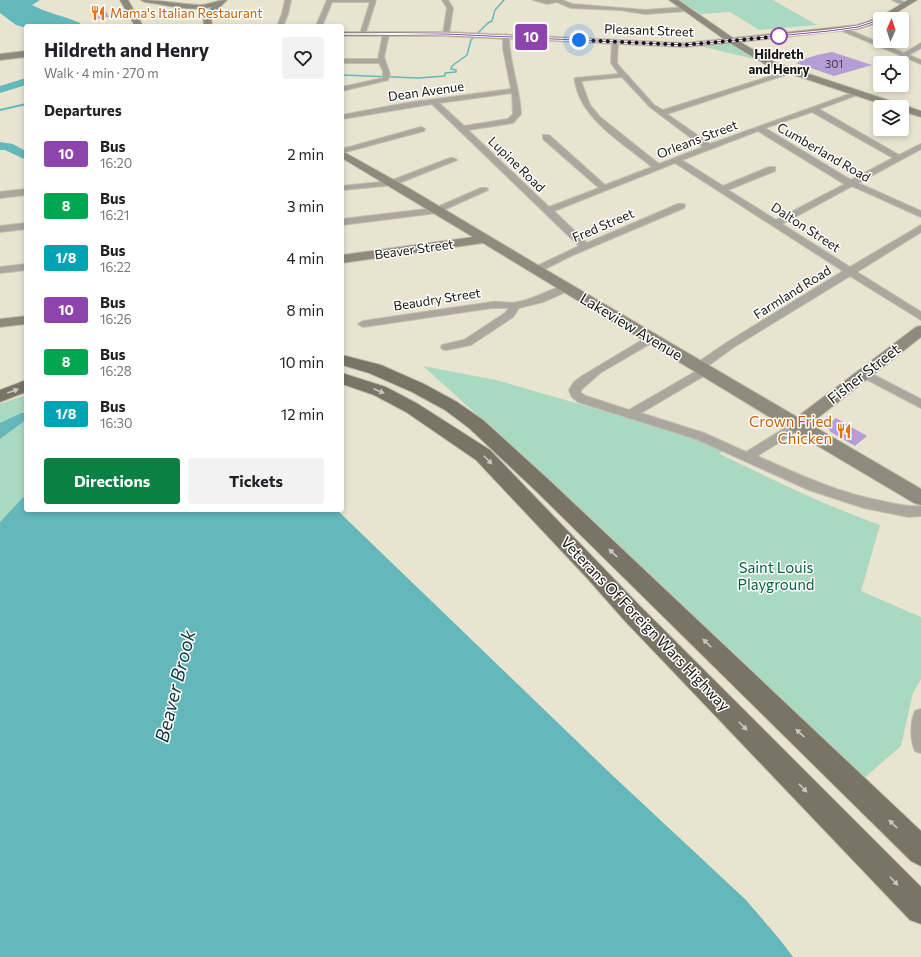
<!DOCTYPE html>
<meta charset="utf-8">
<style>
body{margin:0;font-family:Commissioner,sans-serif;background:#f2f2f2;color:#202124;height:100vh;display:flex;flex-direction:column;font-size:15px;white-space:nowrap}
*{box-sizing:border-box;margin:0}
p{font-size:13px;color:#757577}
.icon{flex:none;width:22px;height:22px;fill:none;stroke:currentColor;stroke-width:2;stroke-linecap:round;stroke-linejoin:round}
.map{position:relative;flex:1;overflow:hidden}
.side{position:absolute;left:24px;top:24px;width:320px;height:488px;display:flex;flex-direction:column;background:#fff;border-radius:4px;box-shadow:0 2px 6px #0003}
.side>*{flex:none}
.badge{padding:0 8px;border-radius:3px;font-size:14px;line-height:26px}
.needle{width:26px;rotate:3deg}
.buttons{position:absolute;left:873px;top:12px;display:grid;gap:8px}
.buttons a{display:grid;place-items:center;width:36px;height:36px;border-radius:4px;background:#fff;box-shadow:0 2px 6px #0003;font-size:20px}
.you{position:absolute;width:20px;height:20px;margin:-10px;border:3px solid #fff;border-radius:50%;background:#1a73e8;box-shadow:0 0 0 6px #1a73e833}
.map>.badge{position:absolute;translate:-50% -50%;box-shadow:0 0 0 2px #fff}
h2{padding:0 20px;font-size:15px;line-height:36px}
.round{display:grid;place-items:center;flex:none;width:42px;height:42px;border-radius:4px;background:#f2f2f2}
.headline{display:flex;align-items:center;justify-content:space-between;height:68px;padding:0 20px}
h1{font-size:19px;font-weight:700;line-height:30px}
.primary-button{display:flex;gap:8px;margin-top:auto;padding:8px 20px}
.primary-button a{flex:1;height:46px;border-radius:4px;background:#0b8043;color:#fff;font-size:16px;font-weight:700;line-height:46px;text-align:center}
.primary-button a+a{background:#f2f2f2;color:#202124}
ul{padding:0;list-style:none}
li{display:flex;align-items:center;gap:12px;height:52px;padding:0 20px}
li div{flex:1}
li b{display:block;font-size:15px}
li em{font-style:normal}
li .badge{min-width:44px;font-weight:700;text-align:center}
.map>svg:first-child{display:block}
</style>
<div class="map">
<svg width="921" height="957" viewBox="0 0 921 957">
<rect width="100%" height="100%" fill="#e9e4d0"/>
<g fill="#a9d9c0">
<path d="M679,0H773L817,25L759,30L730,12L701,14Z"/>
<path d="M733,43L758,60L700,46Z"/>
<path d="M423,366L496,380L687,435L724,450L720,454C773,480 825,505 880,525L861,591L921,617V679L913,693L901,746L863,779L498,434Z"/>
<path d="M26,395V413H21L0,423V404Z"/>
<path d="M26,420V494L0,522V439Z"/>
</g>
<g fill="#64b8bb">
<path d="M0,0H40L32,5C47,13 64,16 80,23V26H26V28L16,25L0,13Z"/>
<path d="M21,413H26V420L0,439V423Z"/>
<path d="M26,494V510H337L611,774L746,900L781,941L793,957H0V522Z"/>
</g>
<g fill="none" stroke-linecap="round" stroke-linejoin="round">
<path stroke="#64b8bb" stroke-width="1.5" d="M342,75L418,78L445,76V73L456,72V70L451,69L452,66L467,55L471,40L488,23L492,21L495,10L504,0"/>
<path stroke="#64b8bb" stroke-width="2" d="M0,110L26,104"/>
<g fill="#64b8bb" fill-rule="evenodd">
<path d="M26,78V85L0,93V86Z"/>
<path d="M0,142L13,144L26,151V160L5,150H0Z"/>
</g>
</g>
<g fill="#b59ed6">
<path d="M104,8L109,17L96,19L92,10Z"/>
<path d="M832,52L872,65L834,76L796,63L800,62L798,61L817,55Z"/>
<path d="M836,418L846,424L867,436L855,446L829,431L830,430L825,427Z"/>
</g>
<g fill="none" stroke-linecap="round" stroke-linejoin="round">
<g stroke="#c3bfad" stroke-width="2">
<g id="street">
<path d="M285,0H291L288,14L283,26H277L282,14Z"/>
<path d="M327,0H376L365,35L360,34L370,2H332L322,26H316Z"/>
<path d="M442,0H448L453,8L449,34L446,36L443,34L447,8Z"/>
<path d="M533,0H562L572,4L645,10L687,7L690,9L687,11L645,14L620,10L571,8L557,2L547,4Z"/>
<path d="M892,0H900L908,4L903,5Z"/>
<path d="M842,27L904,53L921,43V48L909,55L921,60V64L840,30L839,29Z"/>
<path d="M386,32L389,34L384,57L390,74L388,80L342,91V87L383,78V71L379,63H342V59H378L383,34Z"/>
<path d="M506,34L509,36C509,62 520,88 521,114L513,123L468,130L549,207L599,188L543,139V135H549L605,185L652,167C626,145 587,123 577,90C576,85 574,81 575,78L619,74L611,63L612,42L615,40L618,42L617,63L620,67L654,105L663,110L790,70H794V72L667,114L710,144L858,91L861,93L860,94L819,109L899,155L921,144V149L858,183L921,211V217L852,186L782,224L850,267L921,225V232L857,272L921,312V320L850,276L734,347L705,368L709,369L711,371L709,373L641,413L704,433L746,452L793,423H801L803,426L801,429L757,456C798,474 838,493 882,501C895,504 907,507 921,506V516L909,517L864,508L809,490L696,439L578,402L572,397L569,390L574,382L582,376L647,337H655L656,339L655,341L600,373L581,390V393L586,396L629,410L698,370L692,367L694,365L726,343L843,271L675,163L554,211L587,243L678,204H684L685,206L684,208L573,255L539,272H533L531,270L533,268L579,246L432,104L342,119V115L406,103L511,89L503,48V36ZM622,77L650,107L703,147L659,164L600,117L590,105L581,81ZM512,93L513,114L508,119L464,126L439,103ZM812,112L893,158L851,180L765,128ZM758,131L841,182L845,184L776,220L728,190L775,171V167H769L723,186L682,160Z"/>
<path d="M421,127L425,129L424,131L342,153V149Z"/>
<path d="M450,158H453L457,160L394,185L342,190V186L390,181Z"/>
<path d="M481,188H487L488,190L437,213L342,225V219L435,208Z"/>
<path d="M26,189V195L0,198V192Z"/>
<path d="M26,223V229L0,232V226Z"/>
<path d="M26,264V270L0,273V267Z"/>
<path d="M566,285L570,286L571,288L570,290L543,302L519,308L513,317L471,345L446,350L442,349L441,347L442,345L464,340L505,313L509,308H492L363,327L358,324L363,321L492,302C500,301 510,304 518,302C535,299 549,289 566,285Z"/>
<path d="M864,370L921,399V408L860,376L858,374L860,372Z"/>
<path d="M921,709V753L915,751C910,740 910,722 915,711Z"/>
</g>
</g>
<g stroke="#c3bfad" stroke-width="2">
<g id="secondary">
<path d="M120,0H128L143,26H135Z"/>
<path d="M141,0C161,0 179,4 199,5C208,5 217,0 227,0L211,16L212,26H204L203,16L212,7C190,12 167,5 145,2Z"/>
<path d="M669,0H678L733,38L857,25L878,18L908,0H917L886,19H880V22L858,29L740,42L776,63L921,111V117L902,111V107H890L770,67L730,43L684,47L446,36H342V32H446L684,43L724,39Z"/>
<path d="M26,51V57L0,60V54Z"/>
<path d="M342,151L412,190L531,261L797,417L916,327L921,326V337L810,424L921,489V505L914,503L791,430L483,243L342,263V255L473,237L342,158Z"/>
<path d="M26,316V324L0,327V319Z"/>
</g>
</g>
<g stroke="#c3bfad" stroke-width="2">
<g id="primary">
<path d="M342,355L381,365L424,384L457,402L483,420L549,480L921,831V866L911,861L535,490L469,428L445,410L412,392L369,373L342,365Z"/>
<path d="M342,373L386,387L418,404L490,450L640,606L921,887V924L910,920L624,620L587,578L476,460L406,412L374,395L342,384Z"/>
<path d="M26,380V392L0,402V390Z"/>
</g>
</g>
<use href="#street" fill="#aaa79f" fill-rule="evenodd"/>
<use href="#secondary" fill="#8e8a7d" fill-rule="evenodd"/>
<use href="#primary" fill="#7a7466" fill-rule="evenodd"/>
</g>
<defs><path id="oneway-solid" d="M-6-.8H1V-3.2L6.5 0L1 3.2V.8H-6Z"/></defs>
<g fill="#cac7c2">
<use href="#oneway-solid" transform="translate(13 391) rotate(-20)"/>
<use href="#oneway-solid" transform="translate(379 391) rotate(23)"/>
<use href="#oneway-solid" transform="translate(488 460) rotate(46)"/>
<use href="#oneway-solid" transform="translate(613 553) rotate(-136)"/>
<use href="#oneway-solid" transform="translate(707 643) rotate(-136)"/>
<use href="#oneway-solid" transform="translate(743 726) rotate(46)"/>
<use href="#oneway-solid" transform="translate(800 733) rotate(-136)"/>
<use href="#oneway-solid" transform="translate(803 788) rotate(46)"/>
<use href="#oneway-solid" transform="translate(893 824) rotate(-136)"/>
<use href="#oneway-solid" transform="translate(894 881) rotate(46)"/>
</g>
<path fill="#8e44ad" stroke="#fff" d="M879,19L882,20L858,28L829,32L684,46L446,35L340,34L446,33L684,44L829,30L858,26Z"/>
<g fill="none" stroke-linecap="round" stroke-linejoin="round">
<path stroke="#17160f" stroke-width="4" stroke-dasharray="0 7.2" d="M579,40L684,45L783,36H779"/>
</g>
<defs>
<g id="restaurant-bare" transform="scale(1.2)"><path d="M-5-6h1v4h1v-4h1v4h1v-4h1v5L-1.5 .5V6h-2V.5L-5-1ZM5-6V6H3V1.5H1.5Q1.5-4 5-6Z" fill="#e8710a" stroke="#fff" stroke-width="2.5" paint-order="stroke"/></g>
</defs>
<g fill-rule="evenodd">
<use href="#restaurant-bare" x="98" y="13"/>
<use href="#restaurant-bare" x="844" y="431"/>
</g>
<circle fill="#fff" stroke="#8e44ad" stroke-width="2" cx="779" cy="36" r="8"/>
<g text-anchor="middle" stroke-width="3" stroke-linejoin="round" paint-order="stroke">
<g font-size="11" fill="#3e3841">
<text x="834" y="68">301</text>
</g>
<g font-size="13" fill="#c56008" stroke="#fff" text-anchor="start">
<text x="110" y="18">Mama's Italian Restaurant</text>
</g>
<g font-size="13" fill="#17160f" stroke="#fff">
<text transform="translate(649 30) rotate(2)" y="5">Pleasant Street</text>
<text transform="translate(426 91) rotate(-8)" y="5">Dean Avenue</text>
<text transform="translate(697 139) rotate(-21)" y="5">Orleans Street</text>
<text transform="translate(824 152) rotate(30)" y="5">Cumberland Road</text>
<text transform="translate(517 164) rotate(44)" y="5">Lupine Road</text>
<text transform="translate(603 225) rotate(-23)" y="5">Fred Street</text>
<text transform="translate(806 227) rotate(33)" y="5">Dalton Street</text>
<text transform="translate(414 249) rotate(-8)" y="5">Beaver Street</text>
<text transform="translate(792 292) rotate(-32)" y="5">Farmland Road</text>
<text transform="translate(437 299) rotate(-9)" y="5">Beaudry Street</text>
</g>
<g font-size="13" font-weight="bold" fill="#17160f" stroke="#fff">
<text x="779" y="59">Hildreth<tspan x="779" dy="15">and Henry</tspan></text>
</g>
<g font-size="15" fill="#17160f" stroke="#fff">
<text transform="translate(631 327) rotate(31)" y="5">Lakeview Avenue</text>
<text transform="translate(864 374) rotate(-38)" y="5">Fisher Street</text>
<text transform="translate(645 624) rotate(46)" y="5">Veterans Of Foreign Wars Highway</text>
</g>
<g font-size="15" fill="#c56008" stroke="#fff" text-anchor="end">
<text x="832" y="427">Crown Fried<tspan x="832" dy="17">Chicken</tspan></text>
</g>
<g font-size="15" fill="#055d3f" stroke="#fff">
<text x="776" y="573">Saint Louis<tspan x="776" dy="17">Playground</tspan></text>
</g>
<g font-size="19" font-style="italic" fill="#103a3b" stroke="#fff">
<text transform="translate(175 686) rotate(-76)" y="7">Beaver Brook</text>
</g>
</g>
</svg>
<div class="buttons">
<a><svg class="needle" viewBox="-14 -14 28 28"><path d="M0-13l5 13h-10z" fill="#e53935"/><path d="M0 13l5-13h-10z" fill="#757577"/></svg></a>
<a><svg class="icon" aria-label="locate" viewBox="0 0 24 24"><circle cx="12" cy="12" r="6"/><path d="M12 2v4M12 18v4M2 12h4M18 12h4"/></svg></a>
<a><svg class="icon" aria-label="layers" viewBox="0 0 24 24"><path d="M12 4l9 5-9 5-9-5zM3 14l9 5 9-5"/></svg></a>
</div>
<div class="you" style="left:579px;top:40px"></div>
<b class="badge" style="left:531px;top:37px;background:#8e44ad;color:#fff">10</b>
<section class="side">
<div class="headline"><div><h1>Hildreth and Henry</h1><p>Walk · 4 min · 270 m</p></div><a class="round"><svg class="icon" aria-label="heart" viewBox="0 0 24 24"><path d="M12 20l-8-8c-3-5 5-10 8-4 3-6 11-1 8 4z"/></svg></a></div>
<h2>Departures</h2>
<ul>
<li><span class="badge" style="background:#8e44ad;color:#fff">10</span><div><b>Bus</b><p>16:20</p></div><em>2 min</em></li>
<li><span class="badge" style="background:#00a651;color:#fff">8</span><div><b>Bus</b><p>16:21</p></div><em>3 min</em></li>
<li><span class="badge" style="background:#00a3b4;color:#fff">1/8</span><div><b>Bus</b><p>16:22</p></div><em>4 min</em></li>
<li><span class="badge" style="background:#8e44ad;color:#fff">10</span><div><b>Bus</b><p>16:26</p></div><em>8 min</em></li>
<li><span class="badge" style="background:#00a651;color:#fff">8</span><div><b>Bus</b><p>16:28</p></div><em>10 min</em></li>
<li><span class="badge" style="background:#00a3b4;color:#fff">1/8</span><div><b>Bus</b><p>16:30</p></div><em>12 min</em></li>
</ul>
<div class="primary-button"><a>Directions</a><a>Tickets</a></div>
</section>
</div>
